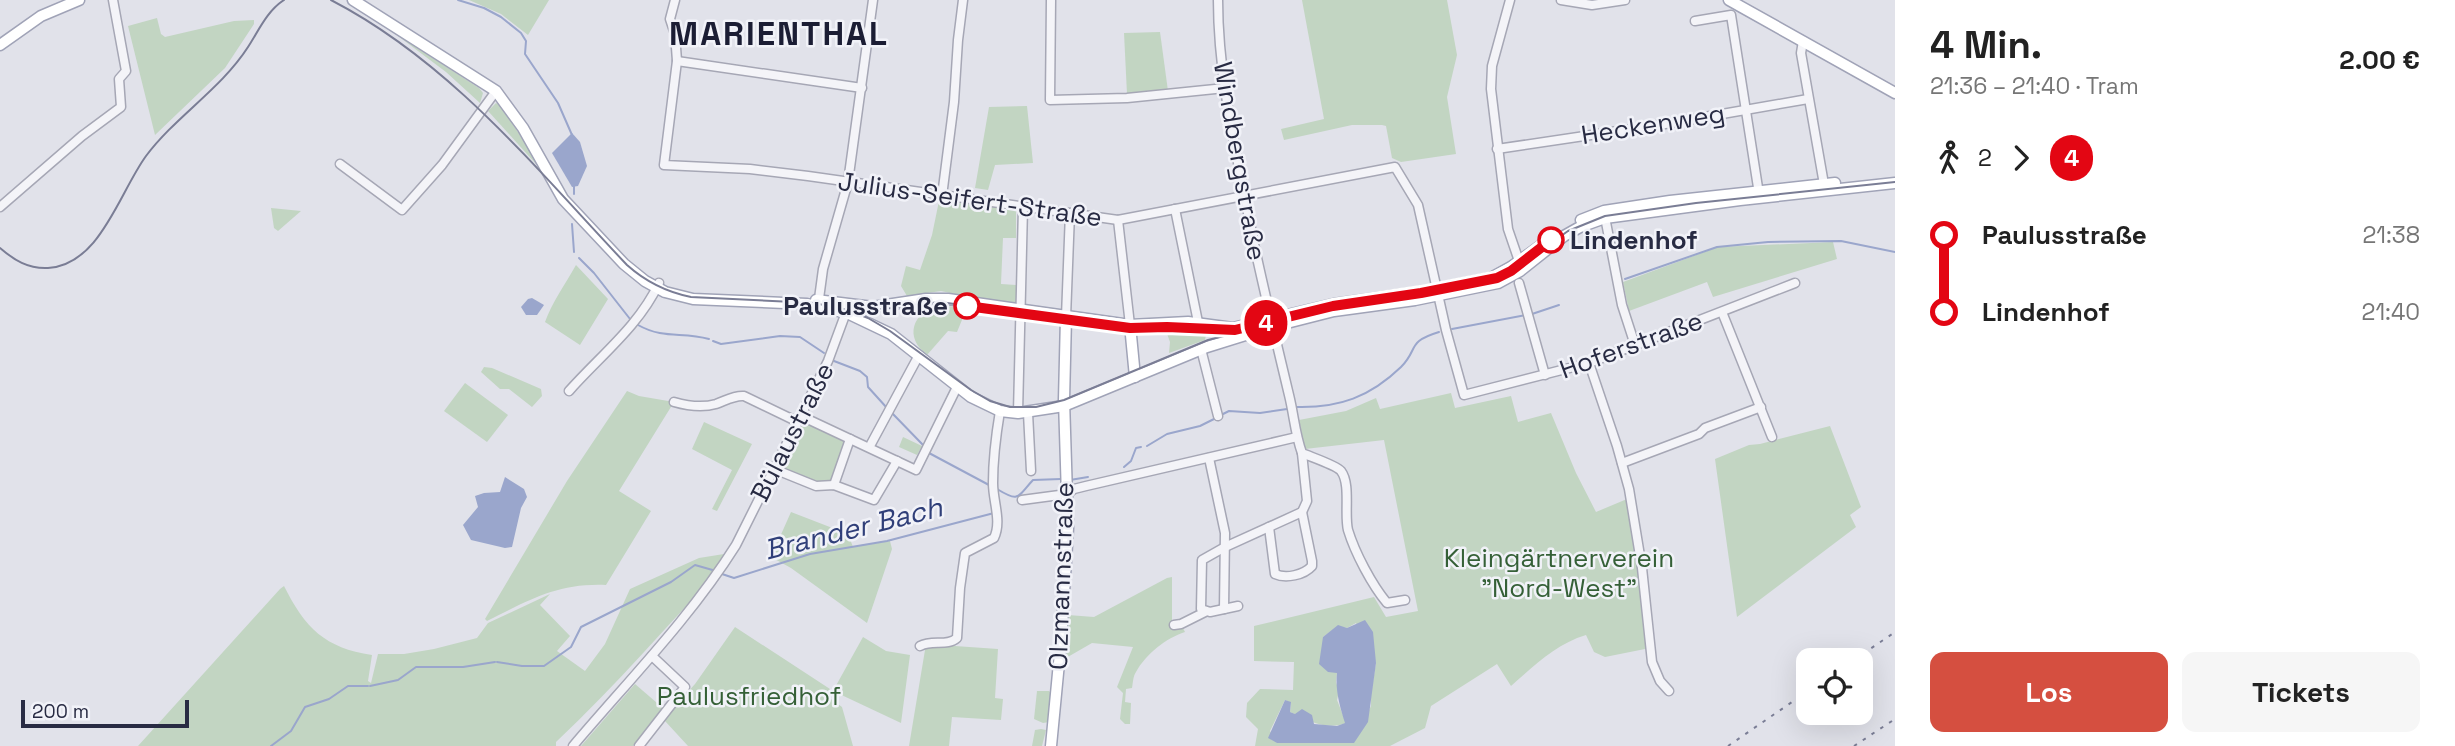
<!DOCTYPE html>
<html lang="de">
<meta charset="utf-8">
<style>
body{margin:0;font-family:"Space Grotesk",sans-serif;background:#f6f6f6;color:#222;height:100vh;display:flex;flex-direction:column;font-size:26px;white-space:nowrap}
*{box-sizing:border-box;margin:0}
p{font-size:23px;color:#767676}
.icon{flex:none;width:38px;height:38px;fill:none;stroke:currentColor;stroke-width:2;stroke-linecap:round;stroke-linejoin:round}
.map{position:relative;flex:1;overflow:hidden}
.details{display:flex;flex-direction:column;background:#fff;width:560px}
.details>*{flex:none}
.badge{padding:0 14px;border-radius:23px;font-size:24px;line-height:46px}
.tools{position:absolute;left:1796px;top:648px;display:grid;gap:14px}
.tools a{display:grid;place-items:center;width:77px;height:77px;border-radius:14px;background:#fff;box-shadow:0 7px 28px #0002;font-size:35px}
.scale{position:absolute;left:21px;bottom:18px;width:168px;box-sizing:border-box;padding-left:7px;border:4px solid #282b43;border-top:0;font-size:19px;line-height:24px;white-space:nowrap;color:#282b43;-webkit-text-stroke:5px #f1f2f8;paint-order:stroke}
.map>.badge{position:absolute;translate:-50% -50%;box-shadow:0 0 0 4px #fff}
.legs{display:flex;align-items:center;gap:10px;height:77px;padding:0 35px;font-size:23px}
.legs p{margin-inline-start:auto}
.headline{display:flex;align-items:center;justify-content:space-between;height:119px;padding:0 35px}
h1{font-size:38px;font-weight:800;line-height:52px}
.primary-button{display:flex;gap:14px;margin-top:auto;padding:14px 35px}
.primary-button a{flex:1;height:80px;border-radius:14px;background:#d54f40;color:#fff;font-size:28px;font-weight:800;line-height:80px;text-align:center}
.primary-button a+a{background:#f6f6f6;color:#222}
ul{padding:0 35px;list-style:none}
li{display:flex;align-items:center;gap:24px;height:77px;font-size:26px}
li i{display:grid;place-items:center;width:10px;height:100%;margin:0 9px;background:currentColor}
li i::after{content:'';width:18px;height:18px;margin:-9px;border:5px solid;border-radius:50%;background:#fff}
li p{margin-inline-start:auto}
li:first-child i{background:linear-gradient(#0000 50%,currentColor 0)}
li:last-child i{background:linear-gradient(currentColor 50%,#0000 0)}
main{display:flex;flex:1;min-height:0}
.map>svg:first-child{display:block}
</style>
<main>
<div class="map">
<svg width="1895" height="746" viewBox="0 0 1895 746">
<rect width="100%" height="100%" fill="#e1e2ea"/>
<g fill="#c2d5c2" fill-rule="evenodd">
<path d="M469,0H549L528,35L501,14Z"/>
<path d="M1302,0H1447L1457,55L1447,97L1456,154L1401,162L1392,158L1386,126L1382,125H1352L1284,140L1281,129L1324,119Z"/>
<path d="M157,18L161,34L165,37L234,21L254,20V24L225,68L155,135L128,26Z"/>
<path d="M1160,32L1168,91L1127,94L1124,33Z"/>
<path d="M394,33L479,88L483,93L480,103L446,72Z"/>
<path d="M496,103L501,106L538,163L536,164L488,111Z"/>
<path d="M1027,106L1033,163L995,165L988,190L975,188L989,107Z"/>
<path d="M939,201L1016,209V238H1003L1001,284L1016,285V307L941,291L907,296L901,286L906,266L920,270L932,235Z"/>
<path d="M271,208L301,211L278,231L274,228Z"/>
<path d="M1833,242L1837,259L1713,297L1707,282L1629,311L1623,282L1718,247Z"/>
<path d="M576,265L608,299L580,345L545,322C552,302 565,285 576,265Z"/>
<path d="M939,305L963,308L964,315L957,332L948,331L927,355C904,337 912,313 939,305Z"/>
<path d="M1165,328L1204,330H1207L1205,340L1169,353L1170,342Z"/>
<path d="M484,367L492,368L541,389L542,396L532,407L509,389H500L481,372Z"/>
<path d="M465,383L508,415L487,442L444,411Z"/>
<path d="M627,391L639,396L674,402L619,491L651,511L606,585C557,583 530,600 487,621L485,619L567,481Z"/>
<path d="M1451,393L1455,408L1511,396L1518,422L1551,413L1576,473L1596,512L1627,499L1645,607L1650,648L1605,657L1594,652L1586,635C1556,644 1535,665 1511,686L1497,664L1431,706L1425,728L1390,746H1255L1258,729L1246,717L1247,703L1260,689L1293,690L1294,662L1254,661V626L1374,597L1386,617L1418,611L1384,440L1305,449L1299,420L1346,411L1376,398L1380,409ZM1356,623L1376,663L1371,694V706L1354,742L1277,743L1270,731L1285,700L1291,703L1290,712C1308,720 1325,731 1346,723L1337,700L1339,691L1336,682L1337,673L1323,637L1338,626L1347,628Z"/>
<path d="M804,420L846,440L830,484L803,479L779,467Z"/>
<path d="M704,422L752,444L717,511L712,509L732,470L692,449Z"/>
<path d="M1830,426L1861,507L1850,515L1856,527L1737,617L1715,459L1749,445L1760,444Z"/>
<path d="M903,437L922,446L917,455L899,447Z"/>
<path d="M791,512L848,534L853,547L890,541L892,549L867,623L791,568L771,557Z"/>
<path d="M724,554L729,560C671,621 617,685 556,742V746H138L280,589L284,586C305,628 325,648 372,655L368,681L371,683L378,654H404L434,649L477,638L488,623L550,594L540,605L570,636L557,651L585,671L605,644L630,589L699,558Z"/>
<path d="M1172,577V627L1182,626L1185,632C1166,638 1146,654 1136,672C1133,676 1133,683 1132,688L1126,689L1125,702L1131,703L1130,724H1125L1120,719L1123,693L1117,687L1133,647L1092,643L1066,658L1069,637L1068,615L1094,617L1167,578Z"/>
<path d="M735,627L830,689L828,697L842,707L853,746H688L665,721L666,716L695,684Z"/>
<path d="M863,637L886,651L910,655L901,723L833,691Z"/>
<path d="M926,644L998,649L995,698L1003,699L1001,720L952,717L949,746H909Z"/>
<path d="M635,684L664,709L633,746H581Z"/>
<path d="M1037,691H1049L1052,694L1049,722L1043,723L1034,719Z"/>
<path d="M1041,729L1046,730L1042,746H1032L1035,730Z"/>
</g>
<g fill="#9aa6cc">
<path d="M572,133L580,142L587,166L578,186L572,187L552,153Z"/>
<path d="M532,298L544,305L537,315H526L521,307L528,299Z"/>
<path d="M505,477L524,489L527,497L521,508L512,547L505,548L471,540L463,525L478,507L475,496L484,493L500,492Z"/>
<path d="M1365,620L1373,632L1376,663L1368,722L1354,743H1277L1268,738L1285,700L1291,702L1290,712L1295,714L1302,709L1312,715L1314,724L1337,726L1345,723C1340,707 1335,690 1337,673L1328,672L1319,664L1323,637L1338,625L1347,628Z"/>
</g>
<g fill="none" stroke-linecap="round" stroke-linejoin="round">
<g stroke="#9aa6cc" stroke-width="2">
<path d="M458,0L484,8L501,17L521,33L526,41L525,54L558,103L572,135"/>
<path d="M574,186V194"/>
<path d="M572,224L574,252"/>
<path d="M579,258L594,273L630,319"/>
<path d="M1625,279L1717,247L1768,242L1841,241L1895,252"/>
<path d="M1532,314L1559,305"/>
<path d="M638,325C665,340 682,331 709,339"/>
<path d="M1452,329L1526,315"/>
<path d="M713,341L721,344L780,336L800,337L824,353"/>
<path d="M834,361L860,371L867,377L868,387L887,408"/>
<path d="M1297,407C1339,408 1370,397 1401,367C1419,349 1406,342 1439,332"/>
<path d="M891,412L924,446"/>
<path d="M1221,415L1229,411L1260,413L1287,409"/>
<path d="M1147,446L1167,434L1200,426L1216,418"/>
<path d="M929,453L989,485"/>
<path d="M1124,467L1131,461L1136,448L1141,447"/>
<path d="M1070,480L1088,477"/>
<path d="M997,489C1020,503 1017,497 1033,480L1061,479"/>
<path d="M722,574L734,578L810,554L887,541L994,513"/>
<path d="M497,662L522,666H544L571,647L581,627L671,582L695,565L716,571"/>
<path d="M370,686L398,680L416,667H463L495,662"/>
<path d="M271,746L291,731L305,707L329,699L348,686H368"/>
</g>
<g stroke="#a6a7b5" stroke-width="11">
<g id="minor">
<path d="M675,0L670,19L675,34L677,61L664,165L750,169L808,176L1118,220L1395,167L1418,205L1446,330L1464,395L1589,363L1795,283"/>
<path d="M1051,0L1050,100L1127,98L1225,88"/>
<path d="M1218,0C1218,82 1239,163 1254,244C1265,295 1277,345 1289,395C1294,415 1295,434 1302,453C1311,457 1336,465 1341,471C1351,484 1344,514 1348,530C1355,553 1372,585 1387,603L1405,600"/>
<path d="M1510,0L1492,66L1491,89L1508,229L1520,264"/>
<path d="M1561,0L1592,5L1625,0"/>
<path d="M1695,21L1731,15L1759,194"/>
<path d="M1803,41L1801,53L1825,190"/>
<path d="M677,61L862,88"/>
<path d="M1497,149L1665,124L1808,99"/>
<path d="M340,164L402,210L442,165L496,91"/>
<path d="M942,196L954,102L958,40L963,0"/>
<path d="M0,207L82,136L121,107L119,79L126,71L113,0"/>
<path d="M1175,209L1198,322"/>
<path d="M1604,212L1622,305L1635,345"/>
<path d="M1118,220L1130,325"/>
<path d="M1519,283L1545,375"/>
<path d="M818,306L823,269L848,182L873,0"/>
<path d="M1722,312L1772,437"/>
<path d="M1066,317L1070,213"/>
<path d="M1201,349L1218,416"/>
<path d="M1589,363L1617,446L1629,489L1642,568L1652,662L1660,681L1669,691"/>
<path d="M569,391C600,356 639,326 659,283"/>
<path d="M674,402C688,406 702,408 716,404C725,401 734,395 744,396L798,422"/>
<path d="M1018,413L1023,207"/>
<path d="M1028,413L1031,471"/>
<path d="M801,416L916,470L957,387"/>
<path d="M871,444L919,355"/>
<path d="M1209,458L1225,533L1224,609"/>
<path d="M1622,463L1699,434L1705,428L1761,407"/>
<path d="M774,469L816,486L834,485L874,500L897,461"/>
<path d="M834,485L850,439"/>
<path d="M1022,500L1067,494L1074,489L1086,486L1297,437"/>
<path d="M1269,527L1275,574C1286,579 1304,575 1312,566V561L1302,512L1307,501L1302,453"/>
<path d="M1238,606L1210,612L1201,609L1202,560L1225,547L1302,512"/>
<path d="M1174,625L1181,624L1205,612"/>
<path d="M920,646C932,639 947,647 957,638L960,588L965,553L994,538C1002,521 993,502 993,483C993,459 996,435 1000,411"/>
<path d="M573,746C629,680 690,618 736,545L828,361L848,307"/>
<path d="M639,746L685,687L652,656"/>
</g>
</g>
<g stroke="#a0a3b7" stroke-width="13">
<g id="major">
<path d="M353,0L496,91L523,128L563,199L624,264L645,281L665,292L693,299L807,304L847,313L891,334L971,397L1000,411L1018,413L1064,406L1207,347L1271,327L1334,311L1415,300L1498,283L1520,271L1564,236L1580,227L1605,218L1740,200L1895,183"/>
<path d="M1729,0L1895,93"/>
<path d="M0,45L41,16L79,0"/>
<path d="M1581,220L1604,211L1670,201L1835,183"/>
<path d="M816,300L873,307L926,299H948L1130,325L1188,322L1233,328L1334,304L1421,292L1491,278L1511,267L1550,239"/>
<path d="M1130,325L1135,377"/>
<path d="M1051,746L1061,642L1068,528L1064,400L1066,317"/>
</g>
</g>
<use href="#minor" stroke="#f4f4f8" stroke-width="8"/>
<use href="#major" stroke="#fff" stroke-width="10"/>
<g stroke="#7a7d95" stroke-width="2">
<path d="M331,0C451,62 536,169 627,265C646,282 666,292 691,297L814,303L848,310L868,318L890,331L971,390L990,401L1010,407H1036L1064,400L1208,340L1335,308L1426,295L1499,280L1568,231L1605,216L1696,203L1895,182"/>
<path d="M0,248C14,260 28,269 48,268C100,265 119,193 146,156C176,116 221,89 248,47C259,30 267,11 284,0"/>
<path d="M854,309H882L940,302L1130,328L1166,327L1226,331"/>
</g>
<g stroke="#7a7d95" stroke-width="2" stroke-dasharray="3.5 7" stroke-linecap="butt">
<path d="M1854,660L1895,632"/>
<path d="M1728,746L1808,691"/>
<path d="M1854,746L1895,719"/>
</g>
</g>
<g fill="none" stroke-linecap="round" stroke-linejoin="round">
<g stroke="#fff" stroke-width="16">
<path id="line-1" d="M967,306L1130,328L1167,327L1235,330L1333,306L1421,293L1497,278L1511,271L1551,240"/>
</g>
<use href="#line-1" stroke="#e30613" stroke-width="10"/>
</g>
<g fill="#fff" stroke="#e30613" stroke-width="3.5">
<circle cx="1551" cy="240" r="12"/>
<circle cx="967" cy="306" r="12"/>
</g>
<g text-anchor="middle" stroke-width="5" stroke-linejoin="round" paint-order="stroke">
<g font-size="26" fill="#282b43" stroke="#f1f2f8">
<text transform="translate(1653 124) rotate(-9)" y="9">Heckenweg</text>
<text transform="translate(1240 161) rotate(80)" y="9">Windbergstraße</text>
<text transform="translate(970 199) rotate(8)" y="9">Julius-Seifert-Straße</text>
<text transform="translate(1631 345) rotate(-20)" y="9">Hoferstraße</text>
<text transform="translate(792 432) rotate(-63)" y="9">Bülaustraße</text>
<text transform="translate(1061 576) rotate(-88)" y="9">Olzmannstraße</text>
</g>
<g font-size="26" font-weight="bold" fill="#282b43" stroke="#f1f2f8" text-anchor="start">
<text x="1570" y="249">Lindenhof</text>
<text x="948" y="315" text-anchor="end">Paulusstraße</text>
</g>
<g font-size="26" fill="#356037" stroke="#f1f2f8">
<text x="1559" y="567">Kleingärtnerverein<tspan x="1559" dy="30">"Nord-West"</tspan></text>
<text x="749" y="705">Paulusfriedhof</text>
</g>
<g font-size="28" font-style="italic" fill="#303f79" stroke="#f1f2f8">
<text transform="translate(853 528) rotate(-14)" y="10">Brander Bach</text>
</g>
<g font-size="33" font-weight="bold" letter-spacing="2" fill="#1b1d34" stroke="#f1f2f8">
<text x="779" y="45">MARIENTHAL</text>
</g>
</g>
</svg>
<div class="tools">
<a><svg class="icon" aria-label="locate" viewBox="0 0 24 24"><circle cx="12" cy="12" r="6"/><path d="M12 2v4M12 18v4M2 12h4M18 12h4"/></svg></a>
</div>
<div class="scale">200 m</div>
<b class="badge" style="left:1266px;top:323px;background:#e30613;color:#fff">4</b>
</div>
<section class="details">
<div class="headline"><div><h1>4 Min.</h1><p>21:36 – 21:40 · Tram</p></div><b>2.00 €</b></div>
<div class="legs"><svg class="icon" aria-label="walk" viewBox="0 0 24 24"><circle cx="13" cy="4" r="2"/><path d="M13 8l-2 6 4 7M11 14l-3 7M7 12l3-4h3l4 4"/></svg>2<svg class="icon" aria-label="forward" viewBox="0 0 24 24"><path d="M9 5l7 7-7 7"/></svg><b class="badge" style="background:#e30613;color:#fff">4</b></div>
<ul>
<li><i style="color:#e30613"></i><b>Paulusstraße</b><p>21:38</p></li>
<li><i style="color:#e30613"></i><b>Lindenhof</b><p>21:40</p></li>
</ul>
<div class="primary-button"><a>Los</a><a>Tickets</a></div>
</section>
</main>
